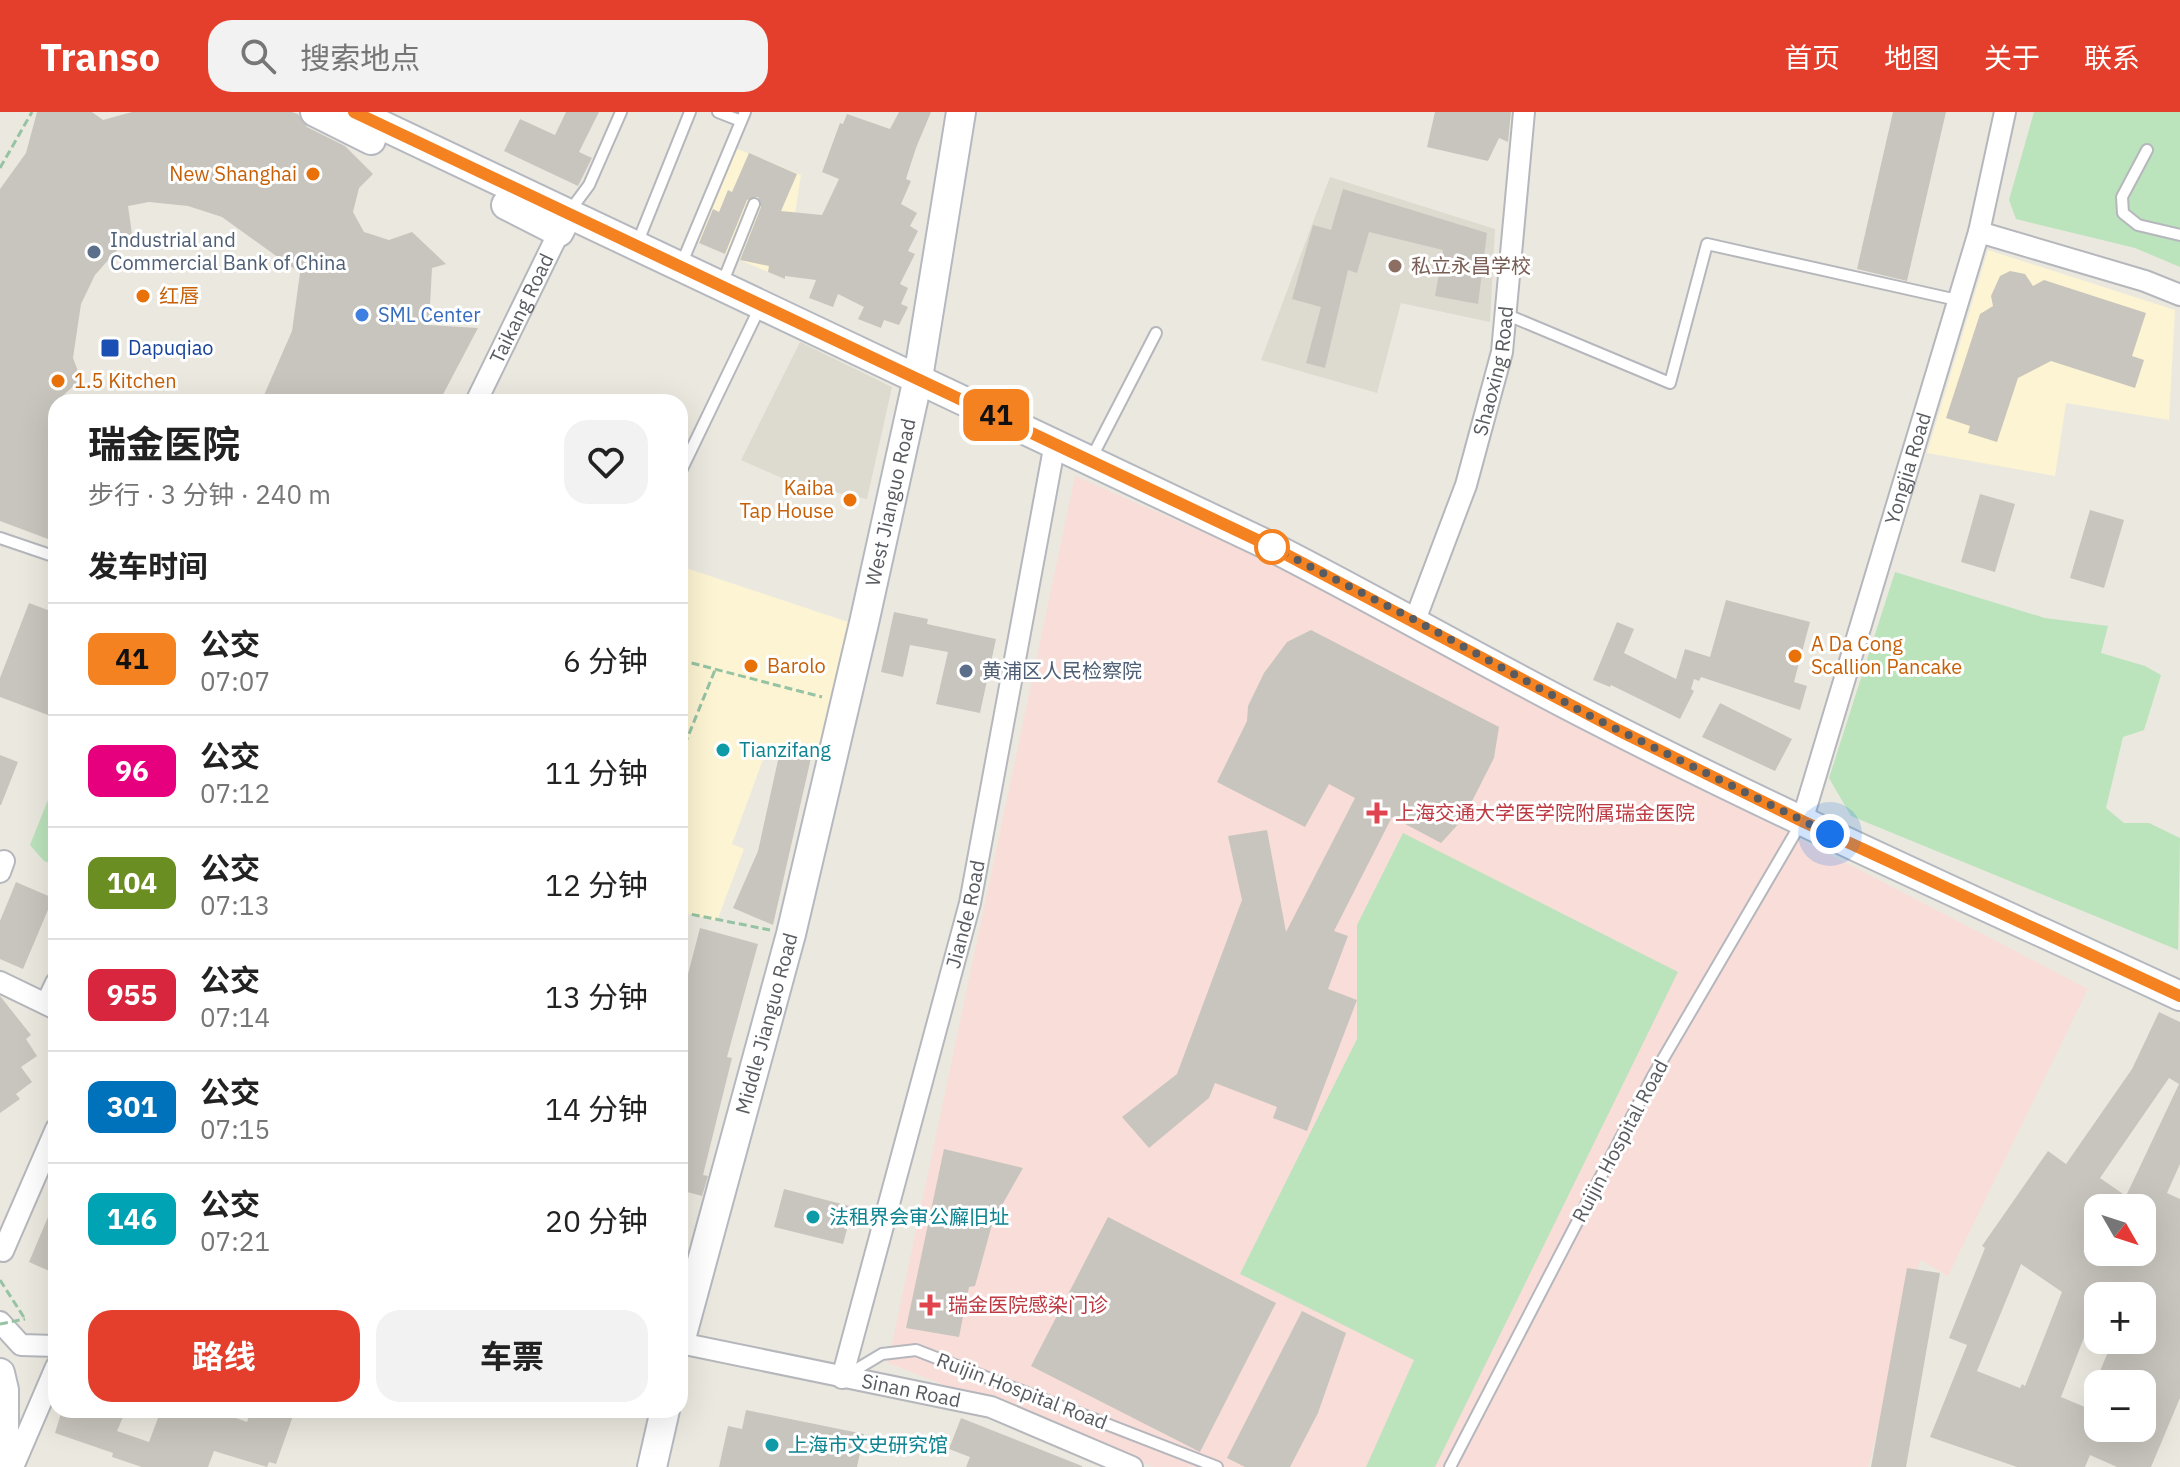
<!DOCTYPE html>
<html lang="zh">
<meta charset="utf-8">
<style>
body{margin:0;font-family:"IBM Plex Sans","Noto Sans SC",sans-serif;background:#f2f2f2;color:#222;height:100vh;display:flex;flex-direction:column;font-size:30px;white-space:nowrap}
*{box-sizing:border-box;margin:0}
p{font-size:26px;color:#767676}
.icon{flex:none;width:44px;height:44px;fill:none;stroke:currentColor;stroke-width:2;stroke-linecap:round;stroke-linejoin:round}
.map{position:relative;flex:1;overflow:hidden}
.panel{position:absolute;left:48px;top:282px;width:640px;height:1024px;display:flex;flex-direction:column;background:#fff;border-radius:24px;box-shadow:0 8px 32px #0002}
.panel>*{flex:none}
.badge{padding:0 16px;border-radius:12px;font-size:28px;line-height:52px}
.needle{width:52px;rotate:129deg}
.buttons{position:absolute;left:2084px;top:1082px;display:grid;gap:16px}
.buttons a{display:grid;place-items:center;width:72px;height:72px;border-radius:16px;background:#fff;box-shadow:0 8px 32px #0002;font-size:40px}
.you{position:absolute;width:40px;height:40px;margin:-20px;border:6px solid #fff;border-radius:50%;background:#1a73e8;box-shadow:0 0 0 12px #1a73e833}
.map>.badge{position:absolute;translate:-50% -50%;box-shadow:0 0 0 4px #fff}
h2{padding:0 40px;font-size:30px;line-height:72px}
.round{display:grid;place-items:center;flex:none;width:84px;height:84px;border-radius:24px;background:#f2f2f2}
.overview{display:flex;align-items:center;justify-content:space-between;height:136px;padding:0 40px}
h1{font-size:38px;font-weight:700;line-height:60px}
.action{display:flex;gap:16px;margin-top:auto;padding:16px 40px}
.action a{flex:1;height:92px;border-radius:24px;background:#e43f2c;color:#fff;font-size:32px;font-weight:700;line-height:92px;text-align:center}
.action a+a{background:#f2f2f2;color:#222}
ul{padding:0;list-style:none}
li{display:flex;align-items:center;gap:24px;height:112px;padding:0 40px;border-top:2px solid #e0e0e0}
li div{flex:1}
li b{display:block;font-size:30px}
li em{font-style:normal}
li .badge{min-width:88px;font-weight:700;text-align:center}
header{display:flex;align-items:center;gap:48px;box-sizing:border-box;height:112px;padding:0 40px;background:#e43f2c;color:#fff}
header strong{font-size:38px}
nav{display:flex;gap:44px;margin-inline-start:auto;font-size:28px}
.search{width:560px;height:72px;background:#f2f2f2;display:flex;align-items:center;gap:20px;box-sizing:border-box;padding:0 28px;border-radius:24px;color:#767676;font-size:30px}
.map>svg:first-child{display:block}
</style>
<header>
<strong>Transo</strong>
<div class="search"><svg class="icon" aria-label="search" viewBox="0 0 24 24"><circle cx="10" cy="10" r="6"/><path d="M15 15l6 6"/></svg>搜索地点</div>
<nav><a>首页</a><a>地图</a><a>关于</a><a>联系</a></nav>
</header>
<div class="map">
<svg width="2180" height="1355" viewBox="0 0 2180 1355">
<rect width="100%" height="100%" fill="#ebe9df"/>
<g fill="#fcf4d2">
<path d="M735,36L801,63L785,167L695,129Z"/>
<path d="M1988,138L2175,198L2169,308L2066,291L2055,364L1927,341Z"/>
<path d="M680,454L848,510L831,590L825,646L769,631L732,732L744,737L717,809L680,800Z"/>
</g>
<g fill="#dddad0">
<path d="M1330,65L1495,117L1490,210L1401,191L1377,281L1261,248Z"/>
<path d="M800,230L892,275L867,387L795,372L741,348Z"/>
</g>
<path fill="#f9ddd9" d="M1075,364L1255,443L2088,877L1948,1164L1920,1148L1868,1355H1154L888,1251Z"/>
<g fill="#bbe3bc">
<path d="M2034,0H2180V155L2135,136L2016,107L2009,88Z"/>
<path d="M1895,460L2045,506L2108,514L2101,541L2145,554L2161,563L2144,618L2123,625L2106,696L2124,711H2149L2180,726L2178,838L1851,704L1829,666Z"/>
<path d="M56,668V753L44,749L30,733Z"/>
<path d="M1403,721L1678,860L1435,1355H1366L1414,1248L1240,1162L1357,927V813Z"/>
</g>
<g fill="#c8c5be" fill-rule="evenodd">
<path d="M37,0H92L103,8L132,0H292L298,2L307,15L345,34L373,62L359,76L353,100L364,120L389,128L412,120L446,152L432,156L429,213L478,216L439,290H261L292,219L300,161L222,105L188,94L149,90L128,94L133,129L118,137L95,163L81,192L73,246L81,267L56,290V430L0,409V77L26,41Z"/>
<path d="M566,0H599L579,40L592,46L578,74L504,39L520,7L555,23Z"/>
<path d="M899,0H931L916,36L906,67L911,69L901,92L917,101L910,114L918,119L908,139L915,142L900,172L908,176L901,192L908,195L899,213L884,208L881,216L858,207L864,195L838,182L833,195L809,186L816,168L785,164V167L768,160L769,154L740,148L761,95L758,85L747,88L725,142L699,131L713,97L719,100L728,78L732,80L749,41L797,62L781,99L822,103L839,67L822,60L840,11L843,12L847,2L890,17Z"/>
<path d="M1435,0H1511L1508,30L1499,26L1488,49L1427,35Z"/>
<path d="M1893,0H1946L1907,169L1857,157Z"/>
<path d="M1343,77L1487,121L1478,192L1435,184L1443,138L1369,120L1357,161L1348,158L1325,256L1306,251L1321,195L1292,187L1313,113L1331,118Z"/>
<path d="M2010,159L2025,162L2033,174L2044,168L2146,201L2132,244L2144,248L2135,276L2051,249L2018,266L1997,330L1968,321L1970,314L1946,306L1980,202L1993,194L1991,184L2000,164Z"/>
<path d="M1980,382L2015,392L1995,460L1961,450Z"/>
<path d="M2090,398L2124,408L2104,476L2070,466Z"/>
<path d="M1726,488L1810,510L1794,570L1807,574L1800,598L1701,565L1699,569L1694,567L1691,577L1694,579L1680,607L1611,573L1610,575L1593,568L1617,510L1634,517L1624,541L1676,567L1685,537L1710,545Z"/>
<path d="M29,491L56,501V606L0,585V566Z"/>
<path d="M894,500L928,507L927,512L996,527L980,601L936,592L948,540L910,533L903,565L881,560Z"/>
<path d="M1311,518L1499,615L1494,646L1463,707L1441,731L1392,705L1334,819L1348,824L1328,877L1357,888L1307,1019L1273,1006L1277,995L1215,971L1209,986L1149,1036L1122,1005L1177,962L1242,788L1228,724L1267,718L1286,820L1355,686L1329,672L1305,715L1217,670L1247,609L1248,594L1264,561L1287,530Z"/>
<path d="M1720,591L1792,627L1775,659L1702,625Z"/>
<path d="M780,639L811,646L773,813L733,796L758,739Z"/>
<path d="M0,643L18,650L1,693H0Z"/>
<path d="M16,770L53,786L23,857L0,847V809Z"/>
<path d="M700,816L758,832L727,945L732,946L703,1063L708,1064L702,1084L680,1078V893Z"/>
<path d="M0,884L31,923L26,927L37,944L21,955L32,970L16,982L20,987L0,1001Z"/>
<path d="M2159,900L2180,910V1052L2167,1081L2180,1087V1286L2151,1355H2117L2090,1343L2085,1355H2017L1930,1325L1967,1233L1949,1226L1985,1136L1982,1134L2048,1039L2066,1052L2132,957ZM2169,966L2179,972L2126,1084L2100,1066ZM2098,1096H2142V1140H2083L2098,1118ZM2021,1152L2062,1180L2025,1274L2022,1272L2020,1276L1977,1259ZM2102,1179L2110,1184H2142V1228H2113L2085,1295L2061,1285ZM2098,1272H2142V1316H2098Z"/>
<path d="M944,1037L1023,1056L993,1109L975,1174L969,1175L959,1225L906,1216Z"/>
<path d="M784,1077L853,1095L843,1132L774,1115Z"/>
<path d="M56,1086V1162L29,1150Z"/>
<path d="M1108,1105L1276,1191L1200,1340L1031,1254Z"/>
<path d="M1907,1156L1940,1161L1906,1355H1871Z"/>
<path d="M1302,1199L1346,1221L1318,1301L1290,1355H1245L1227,1346Z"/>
<path d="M62,1298H126L117,1319L149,1330L161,1298H214L247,1310L251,1298H295L276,1352L269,1350L267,1355L214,1339L208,1355H142L112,1345L113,1341L55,1321Z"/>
<path d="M746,1298L864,1322L857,1355H719L728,1314L742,1317Z"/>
<path d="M961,1306L1082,1354V1355H966L970,1345L949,1337Z"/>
</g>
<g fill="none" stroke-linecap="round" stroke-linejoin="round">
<g stroke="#b5b7bc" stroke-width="14">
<g id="lane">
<path d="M718,0L741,9"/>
<path d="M2147,38L2122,85L2123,101L2138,113L2180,123"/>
<path d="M569,100L589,73L621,0"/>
<path d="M637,132L690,0"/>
<path d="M681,153L745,0"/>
<path d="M722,172L754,92"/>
<path d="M1505,202L1670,271L1707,132L1957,188"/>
<path d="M1091,347L1156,221"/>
<path d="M680,361L760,195"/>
<path d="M0,426L56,445"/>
<path d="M847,1263L882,1242L916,1238L1217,1355"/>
<path d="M1450,1355L1653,964L1801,711"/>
</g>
</g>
<g stroke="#b5b7bc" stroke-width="24">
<g id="street">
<path d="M1979,120L2145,169L2180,183"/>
<path id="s1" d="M476,290L559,120"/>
<path id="s2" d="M1415,508L1466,373L1502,240L1524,0"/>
<path id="s3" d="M1802,709L1979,120L2005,0"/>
<path d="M0,760L4,749"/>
<path d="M0,870L56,897"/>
<path d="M46,892L56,871"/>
<path d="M3,1139L56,1017"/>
<path d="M0,1210L21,1233L56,1234"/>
<path id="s4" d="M680,1231L991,1295L1132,1355"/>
<path id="s5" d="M842,1266L970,791L1055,331"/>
<path d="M13,1355L56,1255"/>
</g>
</g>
<g stroke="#b5b8be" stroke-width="32">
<g id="secondary">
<path d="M315,0L371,28"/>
<path d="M354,0L1272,435C1380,490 1485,551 1593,606C1785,705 1984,793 2180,884"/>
<path d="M506,93L559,120L568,102"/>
<path id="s6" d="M680,1230L791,822L864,511L918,266L961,0"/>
<path d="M0,1261L4,1278V1355"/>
<path d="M652,1355L665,1298"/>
</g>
</g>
<g stroke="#95c3a3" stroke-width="3" stroke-dasharray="8 4" stroke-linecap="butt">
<path d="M0,56L32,0"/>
<path d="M680,548L822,585"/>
<path d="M680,644L715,558"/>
<path d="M680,747L682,742"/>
<path d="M680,800L770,818"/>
<path d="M0,1168L25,1207"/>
</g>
<use href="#lane" stroke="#fff" stroke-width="10"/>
<use href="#street" stroke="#fff" stroke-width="20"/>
<use href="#secondary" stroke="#fff" stroke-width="28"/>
<path stroke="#95c3a3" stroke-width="3" stroke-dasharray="8 4" stroke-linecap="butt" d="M0,1212L25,1207"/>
</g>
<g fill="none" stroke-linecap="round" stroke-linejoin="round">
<g stroke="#fff" stroke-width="18">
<path id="line" d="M354,0L1272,435L1618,618L1802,709L2180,884"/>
</g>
<use href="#line" stroke="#f58220" stroke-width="12"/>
<path stroke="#585b60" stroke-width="8" stroke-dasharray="0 14.4" d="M1272,435L1415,508L1592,605L1830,722"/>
</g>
<g fill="#e8710a" stroke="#fff" stroke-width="3">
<circle cx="313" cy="62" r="8"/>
<circle cx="143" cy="184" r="8"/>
<circle cx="58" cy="269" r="8"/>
<circle cx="850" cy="388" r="8"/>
<circle cx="1795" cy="544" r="8"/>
<circle cx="751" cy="554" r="8"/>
</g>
<g fill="#5c6f8a" stroke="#fff" stroke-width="3">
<circle cx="94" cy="140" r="8"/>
<circle cx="966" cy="559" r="8"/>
</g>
<circle fill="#8d6e63" stroke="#fff" stroke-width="3" cx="1395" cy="154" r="8"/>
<circle fill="#3f7fe0" stroke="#fff" stroke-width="3" cx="362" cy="203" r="8"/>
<rect fill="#1a4fb4" stroke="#fff" stroke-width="3" x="100" y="226" width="20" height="20" rx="4"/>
<circle fill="#fff" stroke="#f58220" stroke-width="4" cx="1272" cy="435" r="16"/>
<g fill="#0f9aa8" stroke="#fff" stroke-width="3">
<circle cx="723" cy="638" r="8"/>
<circle cx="813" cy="1105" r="8"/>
<circle cx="772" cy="1333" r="8"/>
</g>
<g fill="#e0444e" stroke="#fff" stroke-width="3">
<path d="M1373 689h8v8h8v8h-8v8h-8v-8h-8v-8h8z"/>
<path d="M926 1181h8v8h8v8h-8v8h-8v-8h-8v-8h8z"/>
</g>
<g text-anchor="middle" stroke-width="6" stroke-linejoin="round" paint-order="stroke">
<g font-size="20" fill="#c56008" stroke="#fff" text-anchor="start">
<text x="297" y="69" text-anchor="end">New Shanghai</text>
<text x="159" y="191">红唇</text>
<text x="74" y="276">1.5 Kitchen</text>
<text x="834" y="383" text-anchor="end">Kaiba<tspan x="834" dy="23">Tap House</tspan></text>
<text x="1811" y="539">A Da Cong<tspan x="1811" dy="23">Scallion Pancake</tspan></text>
<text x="767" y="561">Barolo</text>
</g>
<g font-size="20" fill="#4e5e75" stroke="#fff" text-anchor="start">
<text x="110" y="135">Industrial and<tspan x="110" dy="23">Commercial Bank of China</tspan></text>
<text x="982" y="566">黄浦区人民检察院</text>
</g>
<g font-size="20" fill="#785e54" stroke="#fff" text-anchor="start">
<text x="1411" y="161">私立永昌学校</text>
</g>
<g font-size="20" fill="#585b60" stroke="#fff">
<text dy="7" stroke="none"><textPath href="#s1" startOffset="104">Taikang Road</textPath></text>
<text dy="7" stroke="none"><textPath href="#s2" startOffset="262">Shaoxing Road</textPath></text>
<text dy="7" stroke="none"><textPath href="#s3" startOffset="368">Yongjia Road</textPath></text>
<text dy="7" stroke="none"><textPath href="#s6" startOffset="866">West Jianguo Road</textPath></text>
<text dy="7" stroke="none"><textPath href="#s5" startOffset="480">Jiande Road</textPath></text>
<text dy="7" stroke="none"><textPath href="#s6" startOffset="330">Middle Jianguo Road</textPath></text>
<text transform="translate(1620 1029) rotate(-62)" y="7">Ruijin Hospital Road</text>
<text dy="7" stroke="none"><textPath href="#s4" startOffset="236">Sinan Road</textPath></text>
<text transform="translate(1022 1279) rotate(21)" y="7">Ruijin Hospital Road</text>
</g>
<g font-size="20" fill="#366cbe" stroke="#fff" text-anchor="start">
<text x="378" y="210">SML Center</text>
</g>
<g font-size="20" fill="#164399" stroke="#fff" text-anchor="start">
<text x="128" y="243">Dapuqiao</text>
</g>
<g font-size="20" fill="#0d838f" stroke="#fff" text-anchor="start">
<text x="739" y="645">Tianzifang</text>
<text x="829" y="1112">法租界会审公廨旧址</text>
<text x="788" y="1340">上海市文史研究馆</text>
</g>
<g font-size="20" fill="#be3a42" stroke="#fff" text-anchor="start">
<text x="1395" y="708">上海交通大学医学院附属瑞金医院</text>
<text x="948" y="1200">瑞金医院感染门诊</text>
</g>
</g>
</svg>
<div class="buttons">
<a><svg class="needle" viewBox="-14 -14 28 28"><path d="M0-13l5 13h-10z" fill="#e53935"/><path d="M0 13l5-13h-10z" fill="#767676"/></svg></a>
<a>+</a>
<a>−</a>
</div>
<div class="you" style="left:1830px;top:722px"></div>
<b class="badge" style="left:996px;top:303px;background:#f58220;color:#111">41</b>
<section class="panel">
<div class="overview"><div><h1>瑞金医院</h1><p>步行 · 3 分钟 · 240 m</p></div><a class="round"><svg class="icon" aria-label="heart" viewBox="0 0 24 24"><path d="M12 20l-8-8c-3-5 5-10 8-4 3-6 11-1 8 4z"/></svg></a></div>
<h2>发车时间</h2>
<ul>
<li><span class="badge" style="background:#f58220;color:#111">41</span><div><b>公交</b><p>07:07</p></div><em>6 分钟</em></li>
<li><span class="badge" style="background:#e6007e;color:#fff">96</span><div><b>公交</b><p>07:12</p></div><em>11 分钟</em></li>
<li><span class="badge" style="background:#6b8e23;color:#fff">104</span><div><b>公交</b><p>07:13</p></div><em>12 分钟</em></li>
<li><span class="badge" style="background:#d7263d;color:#fff">955</span><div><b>公交</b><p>07:14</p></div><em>13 分钟</em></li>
<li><span class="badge" style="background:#0072bc;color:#fff">301</span><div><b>公交</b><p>07:15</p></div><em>14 分钟</em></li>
<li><span class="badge" style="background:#00a3b4;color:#fff">146</span><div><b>公交</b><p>07:21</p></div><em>20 分钟</em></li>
</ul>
<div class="action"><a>路线</a><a>车票</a></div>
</section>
</div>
